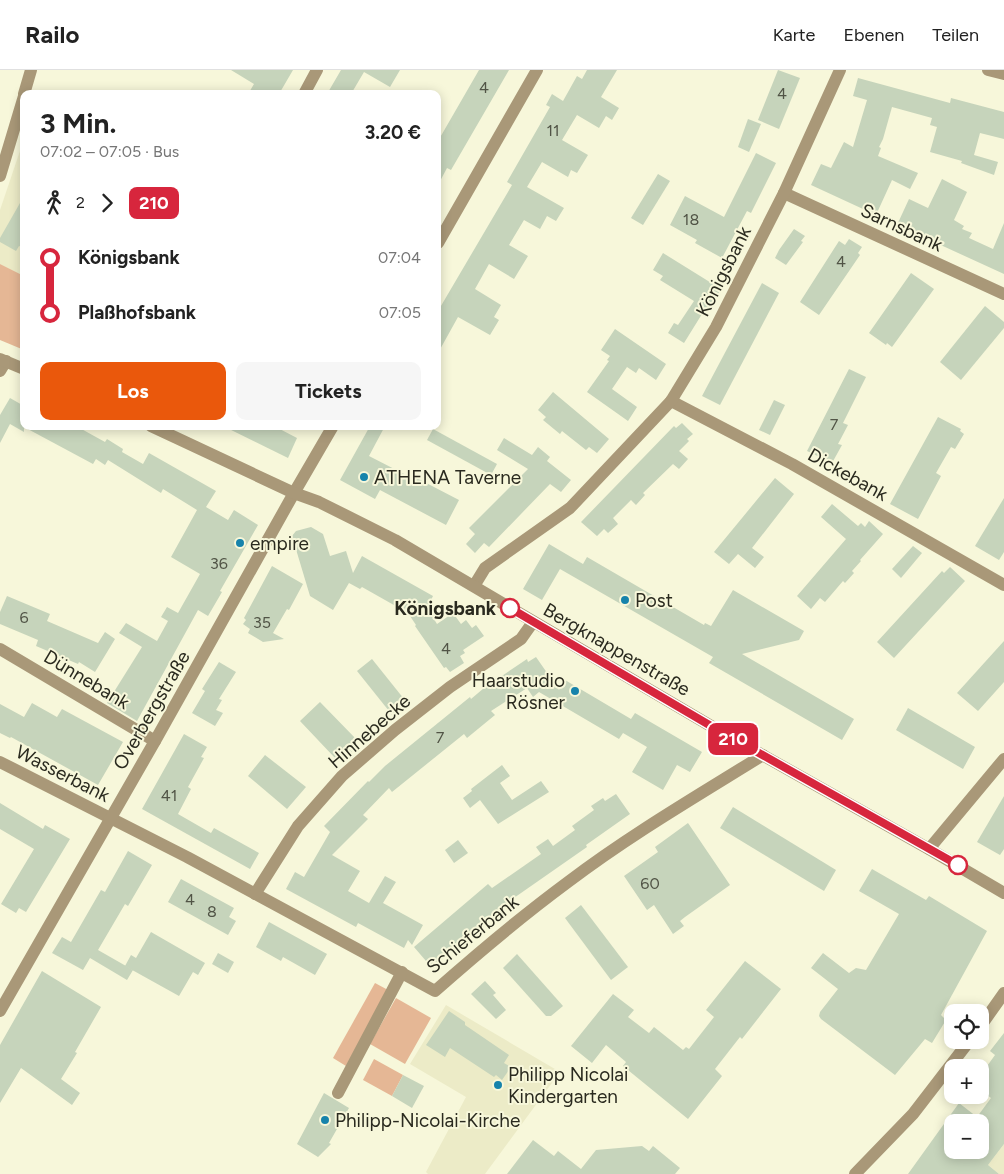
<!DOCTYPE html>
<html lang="de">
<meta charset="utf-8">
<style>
body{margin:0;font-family:Figtree,sans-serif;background:#f6f6f6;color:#222;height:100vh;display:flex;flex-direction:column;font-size:19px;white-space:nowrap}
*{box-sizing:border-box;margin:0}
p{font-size:16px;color:#767676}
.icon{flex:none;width:28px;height:28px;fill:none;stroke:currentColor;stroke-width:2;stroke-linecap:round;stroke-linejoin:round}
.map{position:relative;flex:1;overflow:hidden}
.panel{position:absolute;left:20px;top:20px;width:421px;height:340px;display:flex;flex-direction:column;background:#fff;border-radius:10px;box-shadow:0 2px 12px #0003}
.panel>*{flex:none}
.badge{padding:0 10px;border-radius:8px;font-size:18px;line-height:32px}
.fabs{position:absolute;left:944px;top:934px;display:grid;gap:10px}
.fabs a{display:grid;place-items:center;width:45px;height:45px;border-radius:10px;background:#fff;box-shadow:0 2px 12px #0003;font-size:25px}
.map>.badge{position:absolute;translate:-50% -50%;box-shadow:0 0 0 2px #fff}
.legs{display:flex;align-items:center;gap:8px;height:55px;padding:0 20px;font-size:16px}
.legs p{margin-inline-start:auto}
.overview{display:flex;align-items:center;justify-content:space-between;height:85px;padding:0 20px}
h1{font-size:28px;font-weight:700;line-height:38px}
.button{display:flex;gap:10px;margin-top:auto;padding:10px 20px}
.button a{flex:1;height:58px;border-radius:10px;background:#ea580c;color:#fff;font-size:20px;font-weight:700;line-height:58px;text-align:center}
.button a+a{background:#f6f6f6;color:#222}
ul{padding:0 20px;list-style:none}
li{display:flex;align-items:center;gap:18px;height:55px;font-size:19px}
li i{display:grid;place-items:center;width:8px;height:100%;margin:0 6px;background:currentColor}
li i::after{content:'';width:12px;height:12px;margin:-6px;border:4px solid;border-radius:50%;background:#fff}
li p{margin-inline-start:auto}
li:first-child i{background:linear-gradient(#0000 50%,currentColor 0)}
li:last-child i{background:linear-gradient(currentColor 50%,#0000 0)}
header{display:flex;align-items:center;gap:30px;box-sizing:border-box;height:70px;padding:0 25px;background:#fff;border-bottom:1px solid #e0e0e0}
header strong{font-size:24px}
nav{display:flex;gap:28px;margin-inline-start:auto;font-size:18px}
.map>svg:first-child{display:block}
</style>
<header>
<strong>Railo</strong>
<nav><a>Karte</a><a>Ebenen</a><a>Teilen</a></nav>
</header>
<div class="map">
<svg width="1004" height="1104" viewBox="0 0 1004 1104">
<rect width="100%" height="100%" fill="#f7f7da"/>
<g fill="#ecebc7">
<path d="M24,69V206L0,194V140Z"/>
<path d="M446,935L560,1002L485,1104H428L426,1102L466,1027L410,994Z"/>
<path d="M1004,1074V1104H999L988,1095Z"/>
</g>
<g fill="#e5b795">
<path d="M0,194L24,206V280L0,270Z"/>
<path d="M375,913L388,920L346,996L333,988Z"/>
<path d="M396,928L431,948L405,994L370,974Z"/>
<path d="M374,989L403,1005L392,1026L363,1010Z"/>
</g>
<g fill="#c6d4bb" fill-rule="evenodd">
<path d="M231,0H293L279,24H248L254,14Z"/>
<path d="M341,0H400L390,17L364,2L351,24H327Z"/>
<path d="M479,0H509L451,100L447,98L438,115V71Z"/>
<path d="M587,0H617L601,27L619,38L612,50L606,46L599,58L577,45L562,70L588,85L577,103L571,100L568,107L542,92L527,117L564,138L556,151L547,146L540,159L524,150L509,175L528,186L514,209L489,194L475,219L501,235L494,247L499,250L490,265L458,247L438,283V241L512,115L507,112L550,37L546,35L552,24L563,31L577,6L582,9Z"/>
<path d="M778,0L800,8L779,59L758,50Z"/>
<path d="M858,8L950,33L951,28L1004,42V69L980,63L974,85L998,92L994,105L961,93L962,91L930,82L937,57L930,55L932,48L892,37L883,69L879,77L881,78L878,86L918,103L910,119L892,110L876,145L811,115L821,94L831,98L844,72L853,77L867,30L853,26Z"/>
<path d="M748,49L761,54L749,82L738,77Z"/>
<path d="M756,83L776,93L751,143L747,141L722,188L695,173L697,170L670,155L685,126L724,147Z"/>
<path d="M658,104L670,111L643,155L631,148Z"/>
<path d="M942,109L967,122L954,150L964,156L962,159L972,163L969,168L993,179L1004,153V204L897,155L909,129L928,138Z"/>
<path d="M24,126V178L19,176L16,181L0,172V168Z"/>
<path d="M794,159L805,166L801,171L803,172L786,195L775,188L779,180Z"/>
<path d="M849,169L862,177L858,183L860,185L819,245L800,232L839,171L845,175Z"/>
<path d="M663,183L721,219L708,241L707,240L704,245L702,244L684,273L668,263L674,253L678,255L694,231L660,210L663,206L653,200Z"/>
<path d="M911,203L934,219L892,277L887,273L886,275L869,263Z"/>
<path d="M762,213L779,223L720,335L702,326Z"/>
<path d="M985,236L1004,252V258L961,310L940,292Z"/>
<path d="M615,259L666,294L656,310L639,298L636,303L627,297L612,319L637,337L628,351L587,322L609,291L607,290L610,286L601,280Z"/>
<path d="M849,299L866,307L843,353L848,355L838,374L842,375L832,393L807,381Z"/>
<path d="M553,322L609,369L597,383L589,377L586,380L562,361L560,364L543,350L546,347L538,340Z"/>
<path d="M10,328L24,336V356H76L105,372L107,369L123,379L122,382L143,394L149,383L216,421L206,437L228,450L234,440L258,455L220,521L222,522L208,546L198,540L137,651L107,633L142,577L119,563L126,553L157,571L168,551L161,547L167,537L178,543L200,504L171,487L197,440L163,419L161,423L108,390L105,395L96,389L93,394L24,357V362L10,354L0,373V345Z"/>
<path d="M774,330L785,335L770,365L759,360Z"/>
<path d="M938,347L961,359L960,361L964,364L955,379L951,377L936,403L941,406L918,449L890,434Z"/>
<path d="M682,353L693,364L687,369L689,371L679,381L688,389L679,399L673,394L643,423L645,425L636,435L631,430L613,448L618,454L608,463L604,459L597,466L581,452L674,356L676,358Z"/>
<path d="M223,356H274L297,368L288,388Z"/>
<path d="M370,356H385L369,386L406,405L407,403L459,430L446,455L380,420L375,429L340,410Z"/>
<path d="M433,359L497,394L491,405L427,370Z"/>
<path d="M504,368L532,385L538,377L550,387L547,391L571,410L561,422L550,414L489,477L484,473L475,483L466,474L475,464L469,458L528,399L497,380Z"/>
<path d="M775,408L794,424L752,478L764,487L755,498L738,484L729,494L714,482Z"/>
<path d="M1004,428V482L999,490L975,476Z"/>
<path d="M832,434L858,456L861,453L865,457L869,451L883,464L860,490L861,491L852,501L854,503L845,513L843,511L825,532L820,528L811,539L797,526L846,469L821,447Z"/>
<path d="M311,457L323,464L330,486L346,481L353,503L362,486L433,526L427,538L437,554L453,543L461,554L466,550L472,558L476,555L484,566L463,580L465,583L460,586L464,593L450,602L446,597L444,598L415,556L416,555L408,543L362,517L360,519L349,513L333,540L310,526L292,466L296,461Z"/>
<path d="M549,474L583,494L587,487L704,555L705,553L711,556L733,520L804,561L799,570L742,584L854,649L842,670L709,593L713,587L560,499L542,530L523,519Z"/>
<path d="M913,476L922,483L901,508L892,499Z"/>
<path d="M272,496L303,514L289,540L287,539L273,563L284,569L263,572L248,563L250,559L243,554L246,550L244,548Z"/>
<path d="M950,497L965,511L894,588L877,572L942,501L944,503Z"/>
<path d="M7,526L50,544L47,551L98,573L105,562L115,569L95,602L79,592L78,594L36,576L38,570L0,554V542Z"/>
<path d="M1004,571V612L978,641L957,623Z"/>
<path d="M536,587L559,620L565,610L631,649L635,643L702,682L690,702L677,695L663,720L632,702L647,677L623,663L619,669L539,622L533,627L527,618L491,641L495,645L467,668L464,664L392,722L389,718L363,745L368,749L332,785L360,801L348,821L369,833L385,806L396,812L383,833L423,855L412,875L408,870L404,878L358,853L356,857L286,819L295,802L304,807L330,762L324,756L368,711L369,712L385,696L470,627L471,629L484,618L527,589L528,592Z"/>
<path d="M372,589L408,634L393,646L357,601Z"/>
<path d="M219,592L236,602L219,629L222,630L216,640L223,643L215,656L192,643L205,621L202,619Z"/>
<path d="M320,632L356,669L347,677L352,682L342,691L338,686L335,688L300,651Z"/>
<path d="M32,633L57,647L62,639L123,672L98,715L11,667L10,668L0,663V634L24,647Z"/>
<path d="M908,638L975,677L963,699L896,660Z"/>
<path d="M184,664L207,677L201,687L204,688L188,717L191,719L178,744L211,763L214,758L259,783L250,799L142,739Z"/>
<path d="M265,685L306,717L287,739L248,706Z"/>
<path d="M502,695L510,706L500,713L512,730L541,711L549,722L498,754L480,730L470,738L463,728L472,721L471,719Z"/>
<path d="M616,724L630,744L586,775L587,777L511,830L432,898L414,877L488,814L492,818L541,784L536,777L548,769L553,776L575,760L572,756L594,740L591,736L603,728L605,731Z"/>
<path d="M1004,726V779L1000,785L977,772Z"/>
<path d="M0,733L43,759L45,755L70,769L26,842L19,838L16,843L1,834L34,779L0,759Z"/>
<path d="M733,737L836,800L824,821L720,758Z"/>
<path d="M688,753L730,815L685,847L680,851L684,856L673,864L654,835L647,840L624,806L658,782L655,777Z"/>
<path d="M458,770L468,783L454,793L445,780Z"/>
<path d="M128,781L152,795L128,836L125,834L98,880L133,900L127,910L90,888L83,900L52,883L62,867L71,872L101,820L105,822Z"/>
<path d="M872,799L926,830L929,826L987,861L941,945L946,950L932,973L925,969L895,1005L821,949L819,946L820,942L838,919L811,898L823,883L849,903L856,898L866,900L899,844L859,821Z"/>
<path d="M181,809L234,838L229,847L236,851L228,865L168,832Z"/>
<path d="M581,835L628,897L611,910L565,848Z"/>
<path d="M269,852L327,884L315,905L283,887L281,891L256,877Z"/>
<path d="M151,862L205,893L198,905L193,902L179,926L125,896L131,885L136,888Z"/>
<path d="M218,883L234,892L228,903L212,894Z"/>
<path d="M517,884L563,936L551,946H546L503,898Z"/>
<path d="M745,891L781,919L742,969L740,967L715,999L722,1006L688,1049L623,996L626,992L606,975L592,993L571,976L613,924L634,940L628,947L649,963L654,957L683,980L686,977L689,979L714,947L706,940Z"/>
<path d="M42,901L101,937L75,982L77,983L61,1009L80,1023L72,1035L21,998L0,1033V975Z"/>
<path d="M485,911L496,923L493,925L506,940L496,949L471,924Z"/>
<path d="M449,941L465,952V955L509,985L504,993L511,997L502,1010L496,1005L494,1007L450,978L445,987L426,975Z"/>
<path d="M1004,963V1074L988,1095L999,1104H908L959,1033L977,1047L991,1028L980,1020V1006L995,985L990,981ZM952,1052H980V1080H952Z"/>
<path d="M403,1005L424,1016L412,1038L392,1026Z"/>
<path d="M324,1023L349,1038L329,1073L331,1074L318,1087L297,1074Z"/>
<path d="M533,1070L554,1086L558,1081L581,1099L596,1080L642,1076L649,1081L653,1076L680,1098L675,1104H507Z"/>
</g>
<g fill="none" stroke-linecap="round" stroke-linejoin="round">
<g stroke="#a99878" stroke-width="12">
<path d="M988,0L1004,4"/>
<path d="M24,24L31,0"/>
<path d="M304,24L317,0"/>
<path d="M0,106L24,26"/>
<path d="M784,123L1004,224"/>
<path d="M438,173L537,0"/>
<path d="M0,301L6,291"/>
<path d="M671,331L792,394L1004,515"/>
<path d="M474,516L485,498L570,438L671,331L716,257L784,123L840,0"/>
<path d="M0,579L155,671"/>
<path d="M0,692L187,787L435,921C478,883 522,846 568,812C630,765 697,726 763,685"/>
<path d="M929,779L1004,689"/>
<path d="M255,824L298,756L342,706L395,660L450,617L521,569L533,552"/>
<path d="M0,941L155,671L294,423L333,356"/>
<path d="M338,1023L402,902"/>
</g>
<g stroke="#a99878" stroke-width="12">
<path d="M0,289L24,299"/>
<path d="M151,356L294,423L319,432L395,470L711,656L929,779L1004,823"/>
<path d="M980,957L1004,923"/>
<path d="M855,1104L913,1044L970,970"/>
</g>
</g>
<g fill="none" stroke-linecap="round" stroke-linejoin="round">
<g stroke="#fff" stroke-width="11">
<path id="line-1" d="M510,538L711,656L958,795"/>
</g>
<use href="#line-1" stroke="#d7263d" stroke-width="8"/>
</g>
<g fill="#1683ab" stroke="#f7f7da" stroke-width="2">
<circle cx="364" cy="407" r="5"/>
<circle cx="240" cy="473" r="5"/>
<circle cx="625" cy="530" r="5"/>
<circle cx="575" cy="621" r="5"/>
<circle cx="498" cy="1015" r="5"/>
<circle cx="325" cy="1050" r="5"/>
</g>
<g fill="#fff" stroke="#d7263d" stroke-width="2.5">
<circle cx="510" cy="538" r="9"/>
<circle cx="958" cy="795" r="9"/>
</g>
<g text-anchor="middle" stroke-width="4" stroke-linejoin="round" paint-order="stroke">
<g font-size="16" fill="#515446">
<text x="484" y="23">4</text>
<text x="782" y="29">4</text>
<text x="553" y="66">11</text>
<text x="691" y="155">18</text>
<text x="841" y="197">4</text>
<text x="834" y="360">7</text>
<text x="219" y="499">36</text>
<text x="24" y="553">6</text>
<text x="262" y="558">35</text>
<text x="446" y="584">4</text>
<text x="440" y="673">7</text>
<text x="169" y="731">41</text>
<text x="650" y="819">60</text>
<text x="190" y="835">4</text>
<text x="212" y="847">8</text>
</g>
<g font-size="19" fill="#2a2a1f" stroke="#f7f7da">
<text transform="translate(902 157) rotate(25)" y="7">Sarnsbank</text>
<text transform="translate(723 201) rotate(-63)" y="7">Königsbank</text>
<text transform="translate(848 404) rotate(29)" y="7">Dickebank</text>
<text transform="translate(617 579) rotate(30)" y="7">Bergknappenstraße</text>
<text transform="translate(87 609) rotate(31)" y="7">Dünnebank</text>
<text transform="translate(151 640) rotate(-60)" y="7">Overbergstraße</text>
<text transform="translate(369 661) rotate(-41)" y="7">Hinnebecke</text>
<text transform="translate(63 703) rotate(27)" y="7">Wasserbank</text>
<text transform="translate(472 864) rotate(-39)" y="7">Schieferbank</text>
</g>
<g font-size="19" fill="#2a2a1f" stroke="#f7f7da" text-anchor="start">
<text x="374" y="414">ATHENA Taverne</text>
<text x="250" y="480">empire</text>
<text x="635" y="537">Post</text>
<text x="565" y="617" text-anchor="end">Haarstudio<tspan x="565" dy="22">Rösner</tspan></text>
<text x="508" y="1011">Philipp Nicolai<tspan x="508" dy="22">Kindergarten</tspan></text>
<text x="335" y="1057">Philipp-Nicolai-Kirche</text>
</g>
<g font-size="19" font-weight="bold" fill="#2a2a1f" stroke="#f7f7da" text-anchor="end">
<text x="496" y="545">Königsbank</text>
</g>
</g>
</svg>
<div class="fabs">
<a><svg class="icon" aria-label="locate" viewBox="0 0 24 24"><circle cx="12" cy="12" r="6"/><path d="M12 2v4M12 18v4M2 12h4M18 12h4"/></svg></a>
<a>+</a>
<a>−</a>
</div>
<b class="badge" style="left:733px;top:669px;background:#d7263d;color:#fff">210</b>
<section class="panel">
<div class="overview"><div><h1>3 Min.</h1><p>07:02 – 07:05 · Bus</p></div><b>3.20 €</b></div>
<div class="legs"><svg class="icon" aria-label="walk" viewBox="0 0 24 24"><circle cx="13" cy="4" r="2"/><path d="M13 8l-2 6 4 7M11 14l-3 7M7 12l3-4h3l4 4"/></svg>2<svg class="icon" aria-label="forward" viewBox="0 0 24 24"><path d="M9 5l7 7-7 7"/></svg><b class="badge" style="background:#d7263d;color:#fff">210</b></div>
<ul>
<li><i style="color:#d7263d"></i><b>Königsbank</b><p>07:04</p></li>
<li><i style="color:#d7263d"></i><b>Plaßhofsbank</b><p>07:05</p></li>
</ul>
<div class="button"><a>Los</a><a>Tickets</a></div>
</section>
</div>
